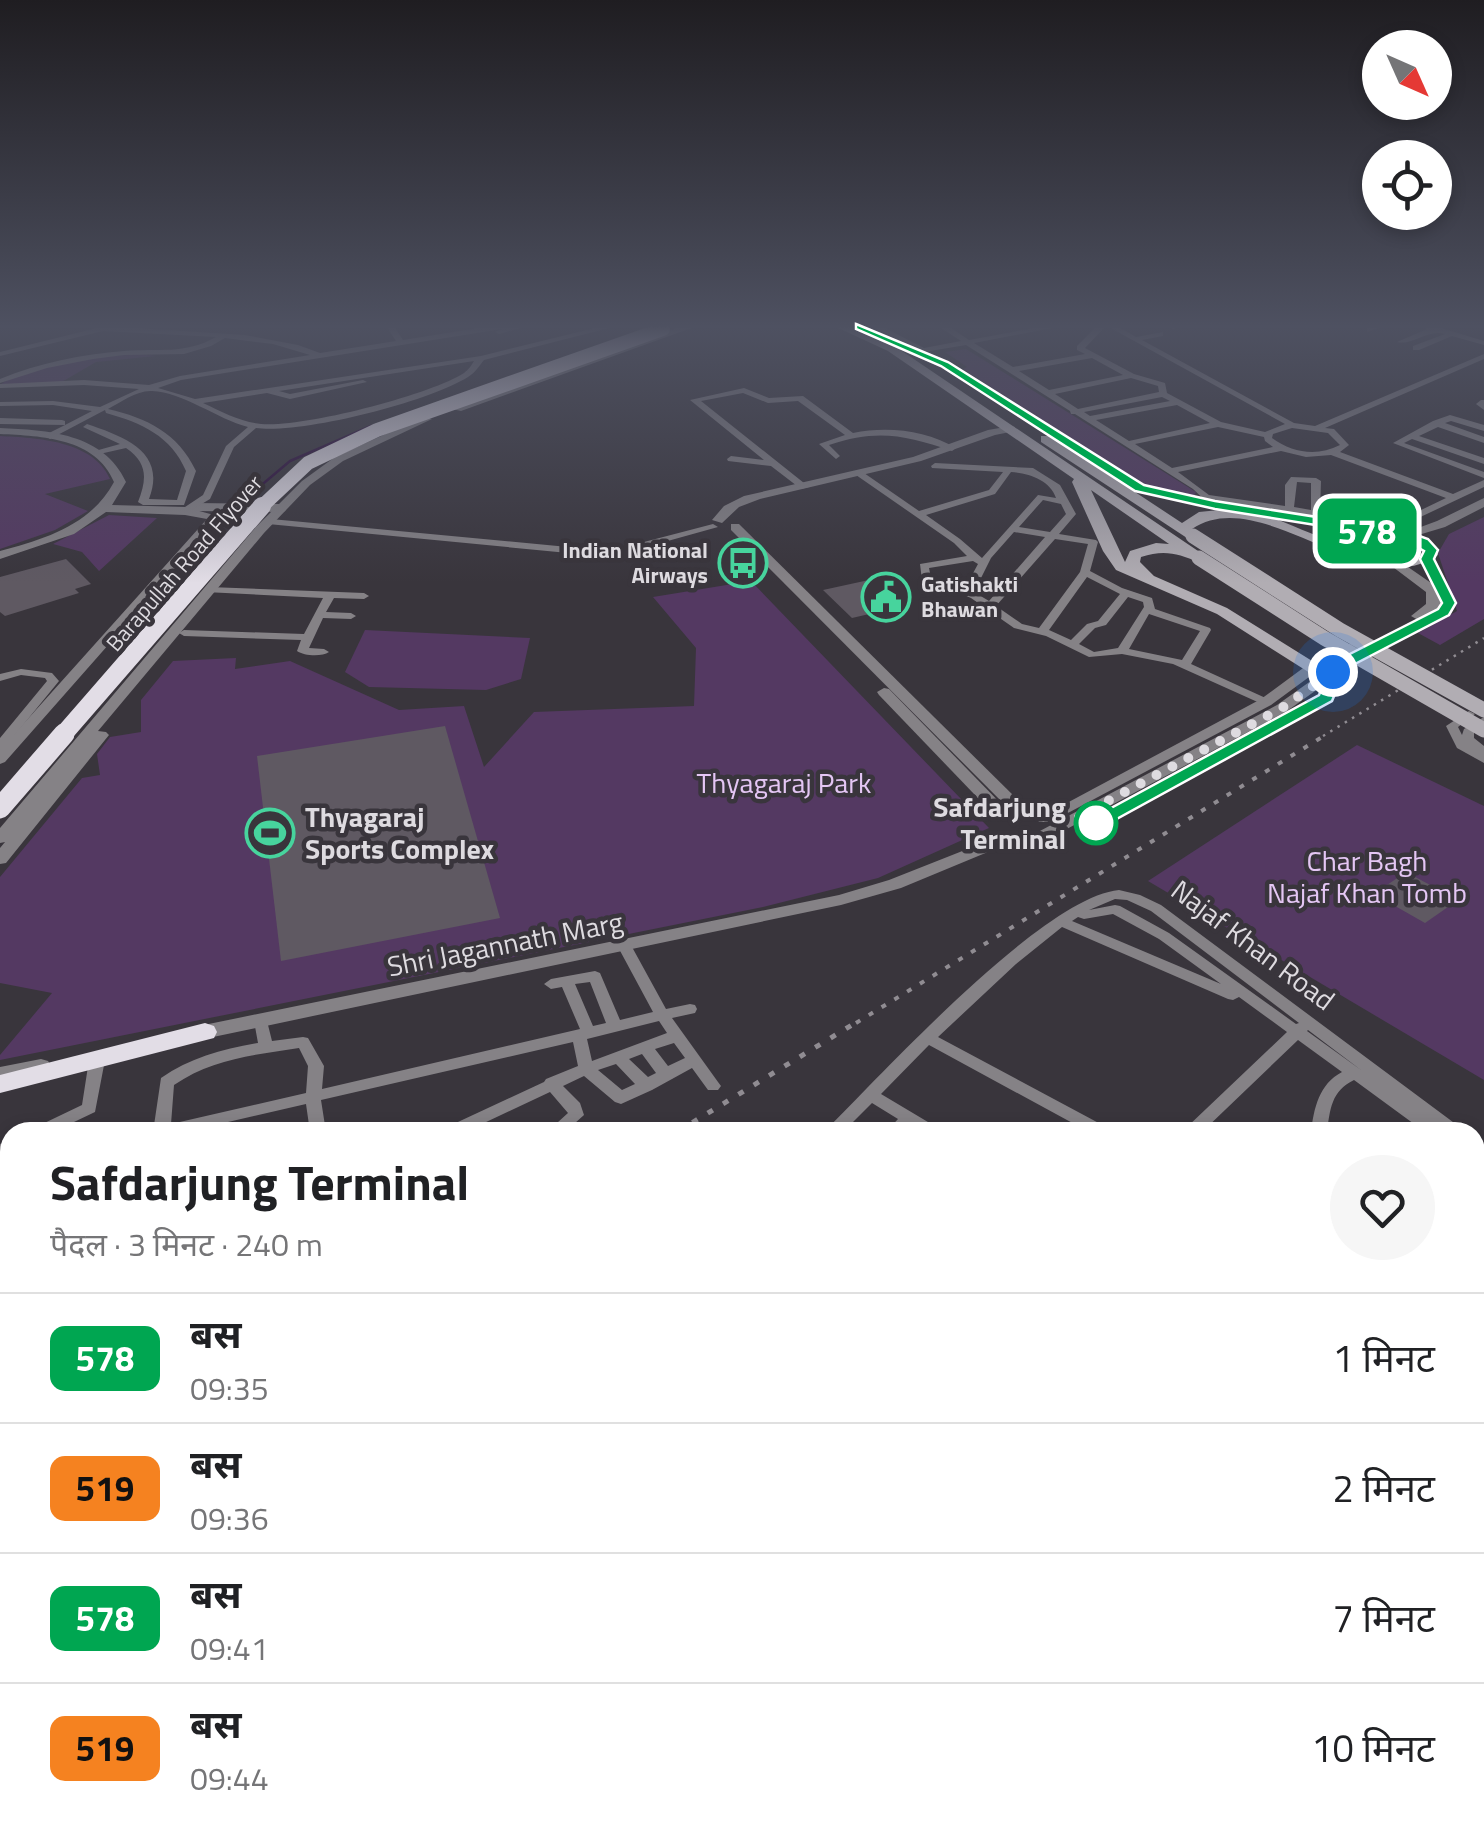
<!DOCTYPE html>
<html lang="hi">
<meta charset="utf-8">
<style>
body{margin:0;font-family:"Titillium Web","Noto Sans Devanagari",sans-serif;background:#f6f6f6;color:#202124;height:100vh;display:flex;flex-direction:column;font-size:38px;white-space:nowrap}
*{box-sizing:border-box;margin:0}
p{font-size:32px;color:#757577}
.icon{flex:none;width:55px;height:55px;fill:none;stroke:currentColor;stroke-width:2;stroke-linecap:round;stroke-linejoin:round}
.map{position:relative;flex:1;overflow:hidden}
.details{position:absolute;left:0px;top:1122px;width:1485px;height:712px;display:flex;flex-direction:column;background:#fff;border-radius:30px 30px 0 0;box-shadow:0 5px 15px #0003}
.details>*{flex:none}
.badge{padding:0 20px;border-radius:15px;font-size:35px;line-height:65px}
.needle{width:65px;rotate:135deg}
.controls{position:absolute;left:1362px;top:30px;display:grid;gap:20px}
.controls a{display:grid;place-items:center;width:90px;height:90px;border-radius:50%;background:#fff;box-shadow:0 5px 15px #0003;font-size:50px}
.you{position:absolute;width:50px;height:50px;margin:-25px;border:8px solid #fff;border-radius:50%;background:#1a73e8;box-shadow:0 0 0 15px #1a73e833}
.map>.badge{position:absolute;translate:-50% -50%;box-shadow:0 0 0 5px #fff}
.round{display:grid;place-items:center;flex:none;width:105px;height:105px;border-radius:52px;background:#f6f6f6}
.head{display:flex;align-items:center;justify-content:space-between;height:170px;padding:0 50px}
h1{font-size:48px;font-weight:700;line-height:75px}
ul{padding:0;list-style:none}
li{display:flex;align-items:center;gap:30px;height:130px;padding:0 50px;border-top:2px solid #e0e0e0}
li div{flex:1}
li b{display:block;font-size:38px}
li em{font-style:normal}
li .badge{min-width:110px;font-weight:700;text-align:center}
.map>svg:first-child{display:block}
</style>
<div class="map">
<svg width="1484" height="1833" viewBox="0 0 1484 1833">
<rect width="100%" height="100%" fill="#39353c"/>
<g fill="#543962">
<path d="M966,349L1196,492L1194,497L1142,486L963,369L967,367L945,352Z"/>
<path d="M138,354L156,356L96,362L60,383L0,385C28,363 101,356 138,354Z"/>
<path d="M0,436C36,438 93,440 110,479L45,494L88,511L55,530L0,549Z"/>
<path d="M109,515L157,518L99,571L82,552L53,544Z"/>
<path d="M1484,517V619L1440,645L1418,633L1457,611L1438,553L1449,534Z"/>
<path d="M751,581L989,828L878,878L763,907L0,1060V1055L52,993L0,983V877L82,778L100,775L97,754L110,737L141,732V700L173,661L236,658L235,669L290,661L399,710L464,706L484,767L534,712L694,706L696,648L653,597Z"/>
<path d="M365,630L530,638L521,679L486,690L369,687L345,672Z"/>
<path d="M1357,745L1484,806V1080L1148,881Z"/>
</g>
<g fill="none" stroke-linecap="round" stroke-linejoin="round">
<g stroke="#2e0f3d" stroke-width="2.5">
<path d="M239,504L290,461L371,426"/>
<path d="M222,522L231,512"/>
</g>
</g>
<g fill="#5f5962">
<path d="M66,559L91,584L75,589L79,593L5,616L0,612V577Z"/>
<path d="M878,578L908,605L852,618L823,590Z"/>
<path d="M445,726L500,918L281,961L257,756Z"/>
<path d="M1406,872L1458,900L1425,923L1374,894Z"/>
</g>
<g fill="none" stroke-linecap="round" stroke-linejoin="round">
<path stroke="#858286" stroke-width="6" d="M195,507L282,508"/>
<path stroke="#858286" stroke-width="8" d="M195,507L282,508"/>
<g fill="#858286" fill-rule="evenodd">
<path d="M105,326L245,335L298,345L320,353L396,341L386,326H394L403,340L491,326H528L499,334L495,332L502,329L181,380L158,388L195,399L481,356L603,326H617L484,360C479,366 475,373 468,377C428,402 303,434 256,428L234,447L210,499L185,514L180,511L182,509L203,495L226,446L248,427C217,419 183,392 152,391C137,390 121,402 108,409C147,418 178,433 196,471L184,505H143L138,502C147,479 148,463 126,448L95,455V451L120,444L83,427L87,424C125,437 167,452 149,499L177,500L186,471C171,436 142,423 106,413L105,410L50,439L46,436L47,434L65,425L0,424V418L62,420L65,421V425L92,411L53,405L0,406V402L53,401L100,407L139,389L84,385L0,388V384L84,380L149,385L180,376L310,355L273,344L225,338L211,346L184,354L124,355L93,359L47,368L0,383V379C39,363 82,354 124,351C159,348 184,355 216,337L103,331L0,356V352ZM474,361C471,366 469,369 464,373C430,395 302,428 261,424C241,422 222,412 203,403L267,393L290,399L367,382L363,380L290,394L279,391Z"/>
<path d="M317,326H346L342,328Z"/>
<path d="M871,326H881L924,348L961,341L938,326H948L969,340L1045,326H1063L974,343L1013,367L1085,354L1077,350V346L1097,326H1106L1085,348L1134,374L1165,383L1167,393L1221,422L1265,432L1285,424L1107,326H1117L1136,337L1163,332V336L1142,340L1294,423L1315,426L1484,354V359L1325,428L1334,429L1349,445L1340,452L1453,494L1484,480V487L1395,529L1316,516L1307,523L1302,520L1307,515L1293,513L1289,515L1284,511L1216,501L1220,505L1212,507L1193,489L1075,414H1071L1070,411L966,345L912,354L908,352L915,349ZM1092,358L1123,375L1049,390L1019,371ZM1131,378L1158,386L1159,392L1078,409L1055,394ZM1162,397L1170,401L1090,416L1084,412ZM1177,405L1210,423L1129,441L1096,420ZM1218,427L1264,437L1265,441L1273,447L1172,468L1135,444ZM1292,428L1328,433L1340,445C1317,457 1293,453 1272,438L1273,434ZM1281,451L1306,457L1331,455L1446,498L1394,523L1320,511L1321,481L1316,478L1291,477L1285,485V506L1209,495L1178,472ZM1297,482L1311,483V510L1294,507Z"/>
<path d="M1168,326H1176L1177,327L1173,329Z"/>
<path d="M1373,326H1385L1367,332V328Z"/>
<path d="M1422,326H1441V328L1484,341V345L1452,336L1419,350H1413V346L1445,334C1427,329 1413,346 1397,342L1427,329Z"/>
<path d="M744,388L769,398L803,396L853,433C887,426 926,430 956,448L952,451C905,435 877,429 829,445L840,456L836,459L819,444L845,435L798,401L768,403L743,393L701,401L809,487L801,489L771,466L728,461L727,459L731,456L764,460L690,400Z"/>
<path d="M1481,400H1484V410L1476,404Z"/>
<path d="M1450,415L1484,425V431L1451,421L1445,423L1484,437V443L1438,427L1419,436L1484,458V464L1412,439L1404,443L1484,472V478L1393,443L1433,421Z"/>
<path d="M935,463L1033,468L1060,485L1076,514L1059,534L1096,540L1098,542L1090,571L1122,588L1152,598L1155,609L1210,628L1211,630L1191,664L1270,700V704H1262L1173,664L1122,654L1089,657L1046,636L1014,628L971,598L948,588H923L920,564L967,556L954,543L856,475L864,473L919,511L989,490L1003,472L932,468L931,466ZM1011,472C1029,473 1050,480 1056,498L1038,495L982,558L960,539L926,515L995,494ZM1043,500L1061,504L1066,514L1050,532L1019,527ZM1014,532L1045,537L989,601L974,592L991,558ZM1055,539L1088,544L1080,572L1039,628L1022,624L996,606ZM973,561L978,564L965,588L949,582L932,583L929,568ZM1087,577L1120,594L1098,621L1087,624L1071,640L1049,630ZM1128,597L1143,602L1144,607L1118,648L1094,652L1079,644L1095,628L1106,625ZM1149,614L1200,631L1182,660L1129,649Z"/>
<path d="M271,519L589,549L621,548L713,524L718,527L621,554L589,555L268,524V520Z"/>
<path d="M209,587L364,593L369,596L364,599L334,598L326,612L351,613L356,616L351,619L323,618L309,648L324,649L329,652C322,657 304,656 297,651L301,640L184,636L179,633L184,630L304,634L323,598L205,592L204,590Z"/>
<path d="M21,669L52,673L59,681L10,741L12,753L6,757L0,753V738L47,681L45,678L21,675L0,681V674Z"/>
<path d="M1469,711L1475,714L1458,727L1462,735L1464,729L1484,717V726L1474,733V738L1484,746V763L1457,748L1446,726Z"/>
<path d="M1119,890L1140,895L1161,905L1461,1128L1463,1132H1425L1354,1080C1331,1091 1330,1110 1327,1132H1311C1314,1108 1319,1084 1342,1072L1298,1040L1202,1132H1184L1186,1128L1287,1032L1239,997L1233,1000L1228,999L1062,927L1016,964L938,1037L1108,1128L1110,1132H1089L929,1045L881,1094L938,1128L940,1132H920L910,1126L903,1132H886L898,1119L872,1103L843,1132H826L828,1128C886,1070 1044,897 1119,890ZM1115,899L1127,900L1151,911L1299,1023L1296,1024L1169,933L1120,906L1115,905L1089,910ZM1113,914L1159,939L1221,984L1072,921L1078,917L1084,919ZM1308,1030L1361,1070L1307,1031Z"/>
<path d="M625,942L632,947L666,1009L690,1004L695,1005L697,1009L695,1013L672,1018L718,1082L721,1086L718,1090H708L692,1068L652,1090L621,1104L615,1102L584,1076L563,1086L580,1103L584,1115L565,1132H547L568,1113L550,1092L465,1132H443L445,1128L544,1082L546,1079L578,1066L573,1042L321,1100L326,1132H310L306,1104L185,1132H153L161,1078C190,1058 222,1049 258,1043L254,1021L256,1017H266L272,1041L303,1037L308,1038L324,1066L322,1089L580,1029L562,987L551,989L544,984L551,979L595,971L600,973L620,1020L653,1012L618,947ZM590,982L606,1023L593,1026L575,984ZM659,1021L667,1033L592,1061L587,1039ZM674,1043L685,1058L668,1066L655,1049ZM299,1048L308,1066L306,1093L171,1124L174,1085C212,1059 254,1055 299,1048ZM642,1054L656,1073L648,1077L629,1059ZM616,1064L635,1084L622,1090L598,1070Z"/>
<path d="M97,1055L102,1056L105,1060L95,1112L53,1132H32L34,1128L82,1105L89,1060L92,1056Z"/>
<path d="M10,1140V1153L0,1157V1144Z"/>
<path d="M1475,1141L1484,1145V1173L1475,1169Z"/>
<path d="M10,1181V1206L0,1210V1184Z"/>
<path d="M1484,1207V1222H1475V1212Z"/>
<path d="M1475,1229L1484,1231V1245L1475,1243Z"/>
<path d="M10,1263V1278L0,1281V1266Z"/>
<path d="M10,1289V1304L0,1308V1293Z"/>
<path d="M1475,1346L1484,1350V1368L1475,1364Z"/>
<path d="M10,1359V1376L0,1380V1363Z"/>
<path d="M1484,1470V1496L1475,1501V1475Z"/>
<path d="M1475,1504L1484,1508V1528L1475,1524Z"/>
<path d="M1475,1701L1484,1705V1730L1475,1726Z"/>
<path d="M131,1825H159L155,1833H127Z"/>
<path d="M381,1825H409L405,1833H377Z"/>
<path d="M697,1825H724L720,1833H693Z"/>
<path d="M1101,1825H1127L1123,1833H1097Z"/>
<path d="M1288,1825H1317L1321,1833H1292Z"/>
</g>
<g fill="#858286" fill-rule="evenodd">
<path d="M682,326H697L461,411L452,409Z"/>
<path d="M912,349L948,362L1146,488L1136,490L940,366L909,354V350Z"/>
<path d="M423,417L432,419L343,461L310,485L264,533L98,731L106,732L109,735L6,863L0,864V848L5,842L0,843V828L256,527L302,481L335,457Z"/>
<path d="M1011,426L1015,427V431L995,435L921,461L760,499L739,507L722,523L712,520L724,506L744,496L913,457L988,430Z"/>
<path d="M0,428C47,430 104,433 126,482L112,505L185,507L221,517L5,762L0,764V750L207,519L185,515L106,512L74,534L0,559V551C45,539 91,525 114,482C96,438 42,436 0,434Z"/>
<path d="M1484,498V507L1445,527L1405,539L1399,535L1437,521Z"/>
<path d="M731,524H739L1027,809L1029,812L1027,815H1015L731,530Z"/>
<path d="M1427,555L1433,559L1456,603L1449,615L1353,664L1287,711L1050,838H1038L1036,835L1038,832L1277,705L1343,658L1418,620L1411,616L1426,604V592L1385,561L1395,558L1434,585L1421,559Z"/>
<path d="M1358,640L1365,644L1363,647L1324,666L1271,705L1051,822H1039L1037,819L1261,699L1314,660Z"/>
<path d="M884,688L889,689L1011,814L1013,817L1011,820H999L879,695L877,692Z"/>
<path d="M1013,831L1019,833L1021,836L1019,839L901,888L841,905L194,1041L187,1039L184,1034L187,1029L194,1027L839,895L889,880Z"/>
<path d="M41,1059L48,1061L51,1066L48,1071L0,1081V1067Z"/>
</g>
<g fill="#b1adb3" fill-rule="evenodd">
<path d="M834,326H849L896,347L1204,555L1206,558L1199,562C1178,554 1165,549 1141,557L1140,562L1154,576L1227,608L1333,674V680H1321L1217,614L1116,570L1103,551L1072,482L1074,479L888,351ZM1091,490L1169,544L1156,543L1130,551L1125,562Z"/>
<path d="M1041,436H1049L1113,478L1215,501L1405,531L1432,542L1438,555C1369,605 1262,482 1192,529L1199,535L1197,538H1187L1041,442ZM1132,490L1215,509L1219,510L1199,512L1182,523ZM1273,518L1402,539L1421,548L1423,553C1376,568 1317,534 1273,518Z"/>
</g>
<path fill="#e2dde6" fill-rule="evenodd" d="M205,1023L214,1026L217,1032L214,1038L0,1093V1075Z"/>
<path stroke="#908c92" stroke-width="2.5" stroke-dasharray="2.5 6" stroke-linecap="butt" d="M1323,736L1484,638"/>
<path stroke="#908c92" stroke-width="4" stroke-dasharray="5 10" stroke-linecap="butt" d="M856,1023L1327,734"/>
<path stroke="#908c92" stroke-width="5" stroke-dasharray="6 12" stroke-linecap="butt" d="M677,1132L860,1020"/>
<path stroke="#908c92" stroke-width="6" stroke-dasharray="8 15" stroke-linecap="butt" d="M0,1562L10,1556"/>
<g stroke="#b1adb3" stroke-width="15">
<path d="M1193,536L1340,630L1484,710"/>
<path d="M1199,558L1324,638L1484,730"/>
</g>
<path stroke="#e2dde6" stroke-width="14" d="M259,509L308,463L377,430L663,329"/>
<path stroke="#e2dde6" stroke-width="18" d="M62,736L262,506"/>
<path stroke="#e2dde6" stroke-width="21" d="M0,808L64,734"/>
</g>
<linearGradient id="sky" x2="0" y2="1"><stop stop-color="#1f1d21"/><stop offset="0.56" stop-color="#4e5161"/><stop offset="1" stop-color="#4e5161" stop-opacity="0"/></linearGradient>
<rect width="1484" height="583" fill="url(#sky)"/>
<path fill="#00a651" stroke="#fff" stroke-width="2.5" d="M856,324L948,362L1144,485L1215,501L1406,531L1428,539L1438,550L1434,559L1456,603L1449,615L1353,665L1344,672L1332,701L1102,827H1089V820L1319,695L1329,670L1342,658L1438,609L1442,603L1420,559L1424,551L1403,539L1215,509L1135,491L941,366L856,329Z"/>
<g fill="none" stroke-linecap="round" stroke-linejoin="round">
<path stroke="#dedbe0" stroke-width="10" stroke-dasharray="0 18" d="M1096,823L1078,817L1282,708L1333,672"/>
</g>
<defs>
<g id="bus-ring" transform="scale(2.5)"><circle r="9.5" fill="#39353c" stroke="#47d49d" stroke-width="1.5"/><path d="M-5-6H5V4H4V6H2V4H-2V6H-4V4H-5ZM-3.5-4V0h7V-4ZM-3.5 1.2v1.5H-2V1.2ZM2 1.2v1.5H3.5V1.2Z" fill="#47d49d"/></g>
<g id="civic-ring" transform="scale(2.5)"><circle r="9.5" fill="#39353c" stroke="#47d49d" stroke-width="1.5"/><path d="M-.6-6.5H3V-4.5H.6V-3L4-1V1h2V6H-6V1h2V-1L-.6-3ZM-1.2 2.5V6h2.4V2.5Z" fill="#47d49d"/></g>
<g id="stadium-ring" transform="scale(2.5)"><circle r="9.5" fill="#39353c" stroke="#47d49d" stroke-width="1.5"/><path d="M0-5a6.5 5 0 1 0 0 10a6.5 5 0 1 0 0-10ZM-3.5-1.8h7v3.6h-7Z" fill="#47d49d"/></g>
</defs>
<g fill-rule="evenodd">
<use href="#bus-ring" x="743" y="563"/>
<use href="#civic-ring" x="886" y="597"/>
<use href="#stadium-ring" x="270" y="833"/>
</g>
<circle fill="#fff" stroke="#00a651" stroke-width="5" cx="1096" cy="823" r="20"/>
<g text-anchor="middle" stroke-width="9" stroke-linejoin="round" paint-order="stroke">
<g font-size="22" font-weight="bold" fill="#dedbe0" stroke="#39353c" text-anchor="end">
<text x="708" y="558">Indian National<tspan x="708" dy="25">Airways</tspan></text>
<text x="921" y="592" text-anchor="start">Gatishakti<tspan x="921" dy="25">Bhawan</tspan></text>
</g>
<g font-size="22" fill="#dedbe0" stroke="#39353c">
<text transform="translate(184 563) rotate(-49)" y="8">Barapullah Road Flyover</text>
</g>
<g font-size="28" fill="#e4c6f4" stroke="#39353c">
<text x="784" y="793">Thyagaraj Park</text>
<text x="1367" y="871">Char Bagh<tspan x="1367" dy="32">Najaf Khan Tomb</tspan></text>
</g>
<g font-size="28" font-weight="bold" fill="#dedbe0" stroke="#39353c" text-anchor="end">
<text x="1066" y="817">Safdarjung<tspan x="1066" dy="32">Terminal</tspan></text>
</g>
<g font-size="28" font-weight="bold" fill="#dedbe0" stroke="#39353c" text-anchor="start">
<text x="305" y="827">Thyagaraj<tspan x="305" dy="32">Sports Complex</tspan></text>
</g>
<g font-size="28" fill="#dedbe0" stroke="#39353c">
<text transform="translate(505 944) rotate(-11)" y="10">Shri Jagannath Marg</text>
<text transform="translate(1253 945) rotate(37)" y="10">Najaf Khan Road</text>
</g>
</g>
</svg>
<div class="controls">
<a><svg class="needle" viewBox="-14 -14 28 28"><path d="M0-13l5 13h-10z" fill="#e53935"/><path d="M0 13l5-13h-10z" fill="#757577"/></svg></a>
<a><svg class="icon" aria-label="locate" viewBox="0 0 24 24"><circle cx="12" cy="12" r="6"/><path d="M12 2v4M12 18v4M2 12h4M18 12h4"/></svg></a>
</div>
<div class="you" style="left:1333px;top:672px"></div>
<b class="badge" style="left:1367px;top:531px;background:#00a651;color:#fff">578</b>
<section class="details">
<div class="head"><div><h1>Safdarjung Terminal</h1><p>पैदल · 3 मिनट · 240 m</p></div><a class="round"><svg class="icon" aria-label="heart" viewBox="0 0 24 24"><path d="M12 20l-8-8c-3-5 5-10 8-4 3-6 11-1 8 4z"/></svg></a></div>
<ul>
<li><span class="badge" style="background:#00a651;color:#fff">578</span><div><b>बस</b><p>09:35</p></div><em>1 मिनट</em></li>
<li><span class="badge" style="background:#f58220;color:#111">519</span><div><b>बस</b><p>09:36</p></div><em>2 मिनट</em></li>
<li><span class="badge" style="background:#00a651;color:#fff">578</span><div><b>बस</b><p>09:41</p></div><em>7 मिनट</em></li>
<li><span class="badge" style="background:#f58220;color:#111">519</span><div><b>बस</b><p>09:44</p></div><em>10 मिनट</em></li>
</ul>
</section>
</div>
